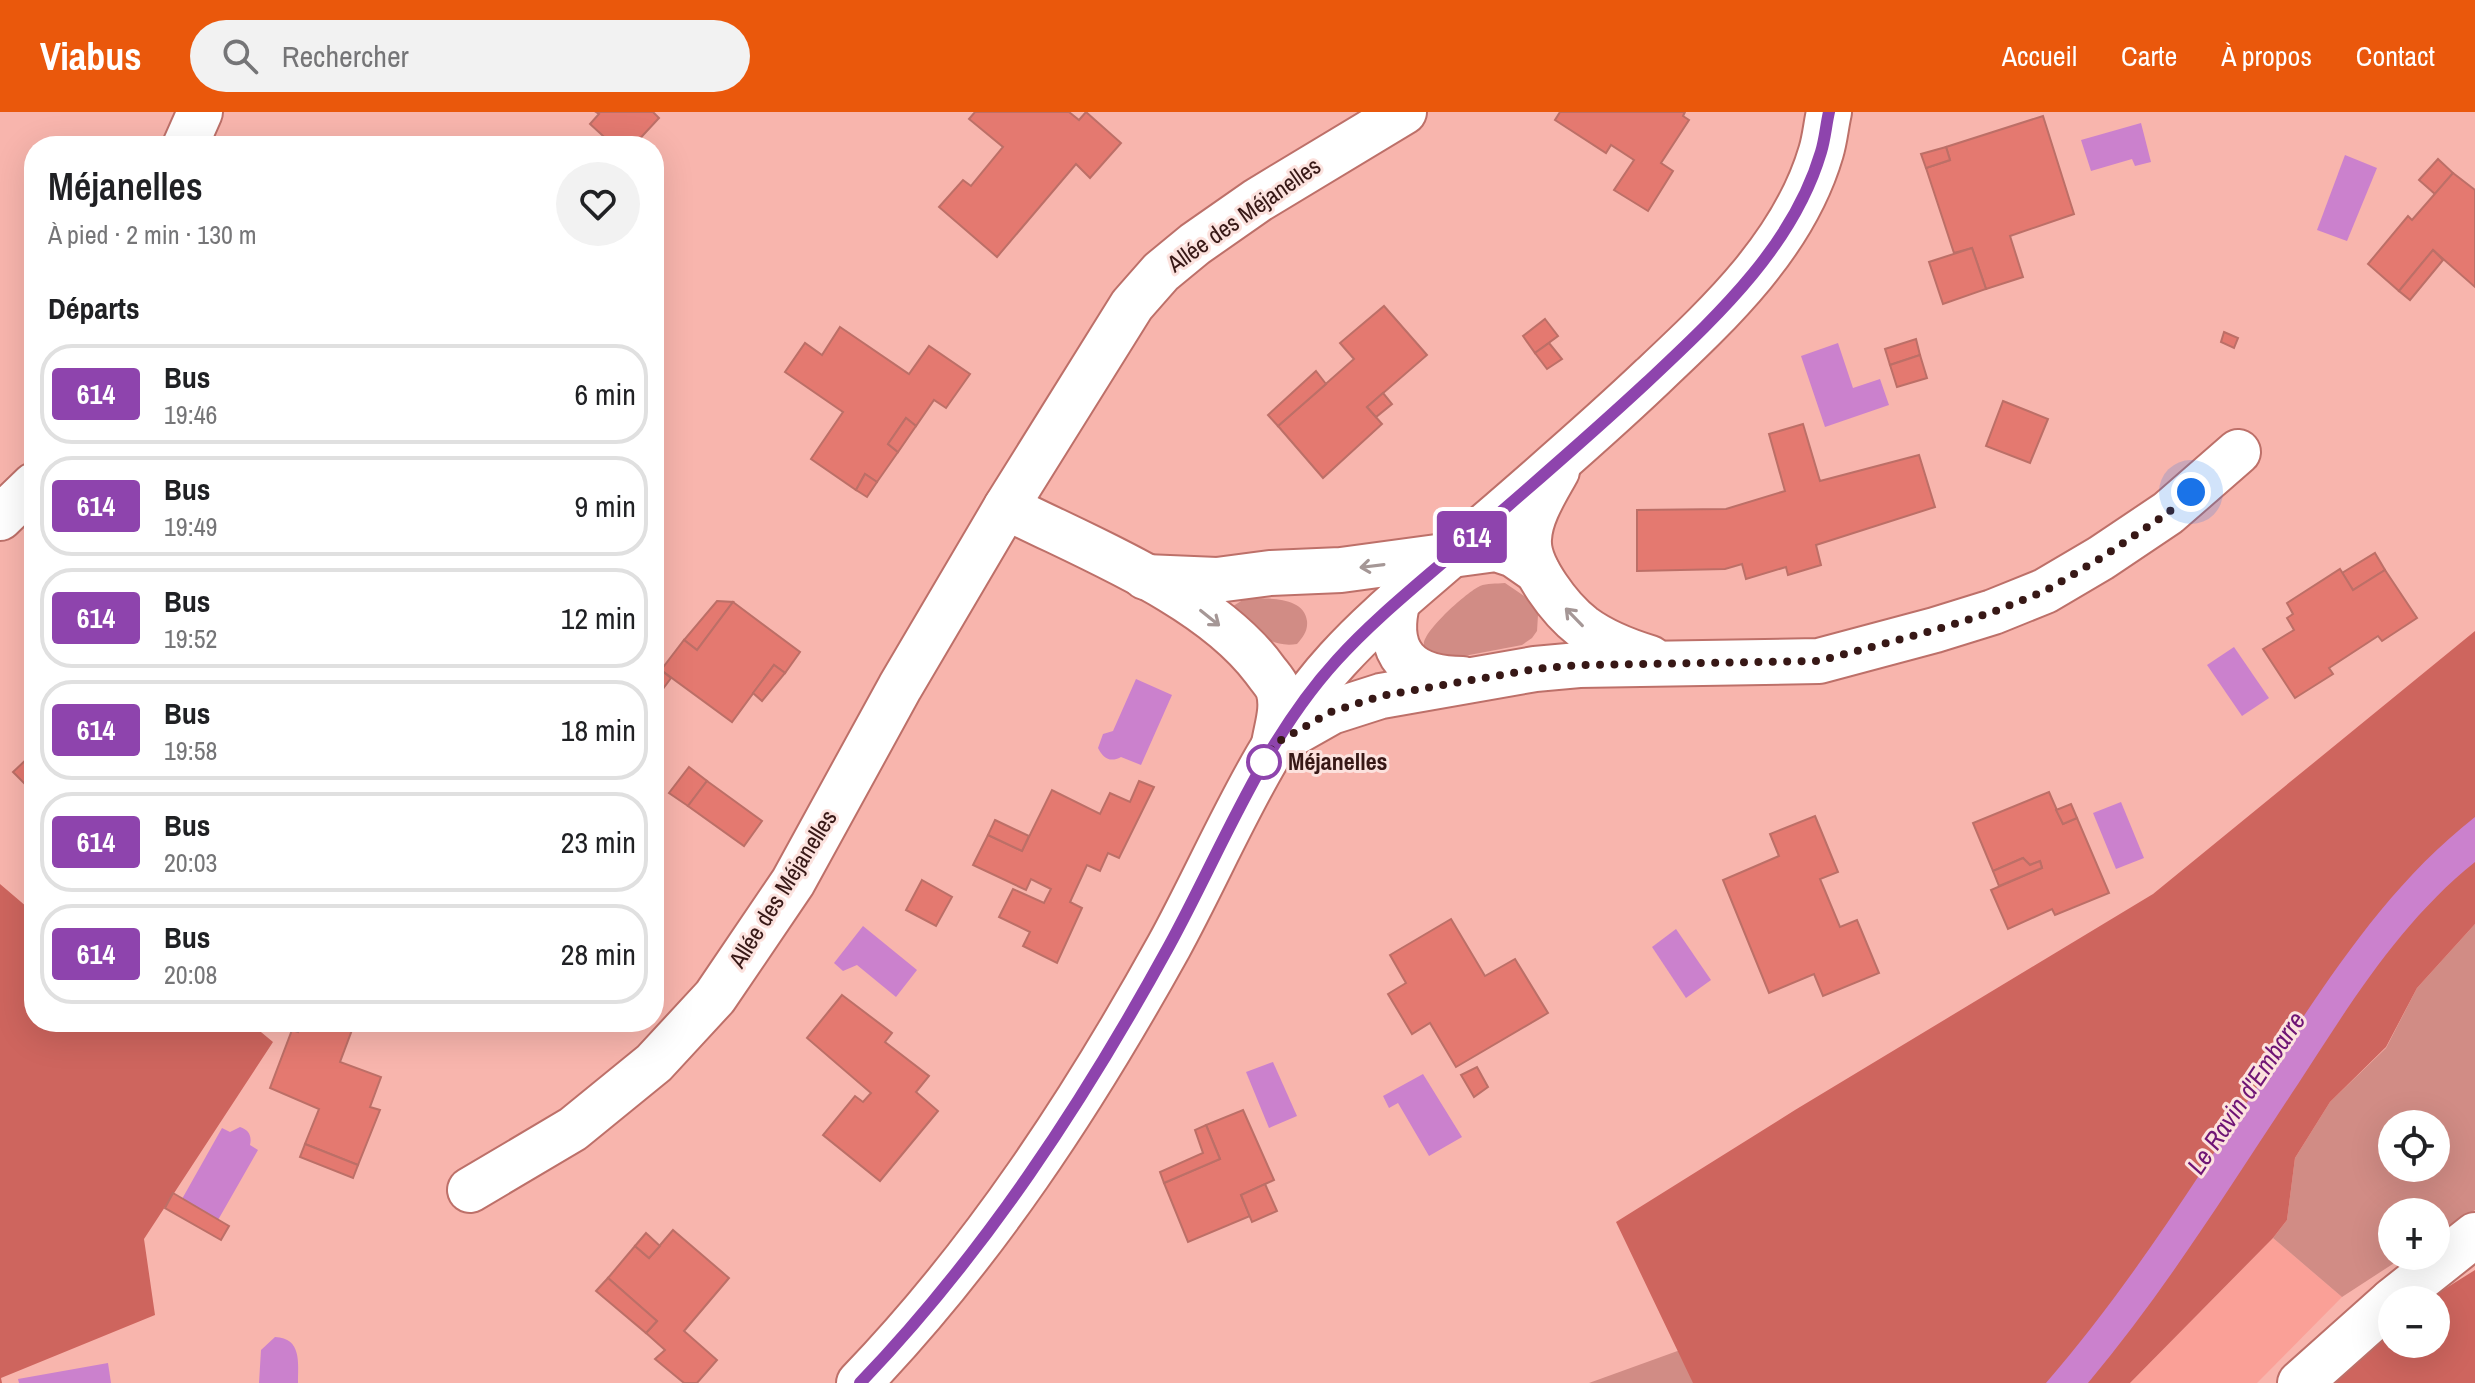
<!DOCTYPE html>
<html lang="fr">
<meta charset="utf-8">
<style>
body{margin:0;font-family:"Archivo Narrow",sans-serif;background:#f2f2f2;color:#202124;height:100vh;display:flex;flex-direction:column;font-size:30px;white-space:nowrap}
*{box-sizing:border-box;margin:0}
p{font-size:26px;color:#757577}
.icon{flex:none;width:44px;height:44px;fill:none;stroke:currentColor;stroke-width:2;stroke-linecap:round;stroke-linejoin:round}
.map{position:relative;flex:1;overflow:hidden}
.sheet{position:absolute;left:24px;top:24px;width:640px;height:896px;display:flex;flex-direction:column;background:#fff;border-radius:32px;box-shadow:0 8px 32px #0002}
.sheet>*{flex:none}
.badge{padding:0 16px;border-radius:6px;font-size:28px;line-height:52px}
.tools{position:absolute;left:2378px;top:998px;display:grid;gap:16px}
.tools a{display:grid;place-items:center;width:72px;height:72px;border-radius:50%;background:#fff;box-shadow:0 8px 32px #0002;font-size:40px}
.you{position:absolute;width:40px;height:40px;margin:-20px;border:6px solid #fff;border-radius:50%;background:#1a73e8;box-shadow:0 0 0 12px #1a73e833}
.map>.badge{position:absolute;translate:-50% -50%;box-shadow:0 0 0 4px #fff}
h2{padding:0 24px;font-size:30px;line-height:72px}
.round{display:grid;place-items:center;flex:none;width:84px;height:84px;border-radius:42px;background:#f2f2f2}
.head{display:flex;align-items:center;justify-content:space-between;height:136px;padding:0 24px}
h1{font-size:38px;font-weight:600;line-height:60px}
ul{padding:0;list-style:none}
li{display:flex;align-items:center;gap:24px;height:100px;margin:0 16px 12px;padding:0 8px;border:4px solid #e0e0e0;border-radius:32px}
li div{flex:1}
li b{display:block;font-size:30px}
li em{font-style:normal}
li .badge{min-width:88px;font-weight:700;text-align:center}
header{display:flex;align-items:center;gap:48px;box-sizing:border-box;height:112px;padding:0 40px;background:#ea580c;color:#fff}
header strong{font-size:38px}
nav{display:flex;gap:44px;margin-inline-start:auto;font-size:28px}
.search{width:560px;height:72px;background:#f2f2f2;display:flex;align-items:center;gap:20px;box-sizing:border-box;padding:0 28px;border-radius:44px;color:#757577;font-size:30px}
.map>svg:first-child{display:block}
</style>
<header>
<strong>Viabus</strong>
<div class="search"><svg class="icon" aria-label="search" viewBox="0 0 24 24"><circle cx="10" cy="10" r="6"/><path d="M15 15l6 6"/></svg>Rechercher</div>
<nav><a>Accueil</a><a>Carte</a><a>À propos</a><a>Contact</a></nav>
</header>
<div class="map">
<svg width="2475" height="1271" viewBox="0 0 2475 1271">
<rect width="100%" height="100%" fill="#f8b5ad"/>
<path fill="#faa097" d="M2273,1126L2342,1185L2257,1271H2130Z"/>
<g fill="#d18c85" fill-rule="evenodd">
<path d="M1505,471L1527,486L1538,503L1537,519L1532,526L1522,533L1443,548C1436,545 1426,542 1424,533C1422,520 1467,480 1480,474C1487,471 1496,472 1505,471Z"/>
<path d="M1246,486C1264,487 1304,483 1307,509C1308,519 1303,525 1297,532C1268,537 1248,514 1230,496Z"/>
<path d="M2475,812V1098L2436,1123V1100H2392V1144H2405L2342,1185L2273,1126L2287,1108L2295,1046L2330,990L2386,936L2417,876ZM2392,1012H2436V1056H2392Z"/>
<path d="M1683,1237L1702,1271H1589Z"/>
</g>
<g fill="#ce655e">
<path d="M2475,519V812L2417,876L2386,935L2330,990L2295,1046L2287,1108L2273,1126L2130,1271H1693L1616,1110L1795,998L2153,782Z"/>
<path d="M0,772L34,801V910H249L273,930L144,1127L155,1203L1,1266L2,1271H0Z"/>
<path d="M2475,1158V1271H2329L2392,1210V1232H2436V1188H2427Z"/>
</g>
<g fill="#cb81cd">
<path d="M2141,11L2151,50L2135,54L2132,47L2091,59L2081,28Z"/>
<path d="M2345,43L2377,56L2347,129L2317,118Z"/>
<path d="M1838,231L1853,276L1880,267L1889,293L1825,315L1801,244Z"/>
<path d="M2234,535L2269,586L2242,604L2207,553Z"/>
<path d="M1136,567L1172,583L1141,653L1121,645C1110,651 1103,646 1098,636L1103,622L1113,619Z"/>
<path d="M2121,690L2144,746L2116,757L2093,701Z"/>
<path d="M2475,705V750C2400,810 2350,892 2298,972C2231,1073 2166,1178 2088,1271H2046C2130,1174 2198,1065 2268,958C2329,866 2387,774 2475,705Z"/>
<path d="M863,814L917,858L896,885L857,853L843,859L834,851Z"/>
<path d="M1676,817L1711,868L1686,886L1652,835Z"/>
<path d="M1273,950L1297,1004L1269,1016L1246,960Z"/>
<path d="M1423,962L1462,1025L1429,1044L1398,991L1389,996L1383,984Z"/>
<path d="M240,1015C249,1018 252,1024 250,1033L258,1038L218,1108L182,1087L222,1016L230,1020Z"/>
<path d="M275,1225C302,1226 298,1251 298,1271H259L261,1238Z"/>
<path d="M108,1251L111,1271H19L18,1267Z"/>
</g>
<g fill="#e47970" stroke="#bc6f67" stroke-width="2">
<path d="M596,0H653L659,6L633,34H614L590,12L599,2Z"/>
<path d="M975,0H1069L1079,8L1086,0L1121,31L1090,66L1076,52L997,145L939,95L963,68L971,74L1003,35L969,7Z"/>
<path d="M1560,0H1685L1683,4L1689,8L1661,51L1673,59L1648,99L1614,78L1634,48L1611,33L1606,41L1555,8Z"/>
<path d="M2043,4L2074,102L2010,124L2023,165L1986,177L1972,136L1954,141L1926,56L1950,48L1946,35Z"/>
<path d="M1946,35L1950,48L1926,56L1921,42Z"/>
<path d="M2438,47L2453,61L2435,82L2419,68Z"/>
<path d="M2453,61L2475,78V175L2433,138L2399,179L2368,152L2408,104L2412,108Z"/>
<path d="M1972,136L1986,177L1943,192L1929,150Z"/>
<path d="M2433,138L2443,148L2410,188L2399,179Z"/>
<path d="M1384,194L1427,243L1367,295L1382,312L1323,366L1278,314L1354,247L1340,231Z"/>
<path d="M1545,207L1558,224L1535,241L1523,224Z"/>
<path d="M840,215L909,262L929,234L970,262L946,296L934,288L916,314L906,306L888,332L898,340L877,370L865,362L856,378L811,347L843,300L785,260L805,231L822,243Z"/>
<path d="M2224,220L2238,226L2234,236L2221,230Z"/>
<path d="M1916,227L1920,243L1890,253L1885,237Z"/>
<path d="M1549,231L1562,247L1547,257L1535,241Z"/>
<path d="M1920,243L1927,266L1897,275L1890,253Z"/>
<path d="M1316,259L1326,272L1278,314L1268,303Z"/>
<path d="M1383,281L1392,292L1376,305L1367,295Z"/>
<path d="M2003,289L2048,307L2030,351L1986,334Z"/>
<path d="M906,306L916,314L898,340L888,332Z"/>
<path d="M1803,312L1820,369L1919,343L1935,395L1816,433L1821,453L1788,463L1786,455L1746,467L1742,452L1725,457L1637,459V398L1726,397L1785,379L1769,322Z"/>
<path d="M865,362L877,370L867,385L856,378Z"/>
<path d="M2375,441L2385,458L2353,478L2342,461Z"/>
<path d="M2340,457L2353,478L2385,458L2417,506L2382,529L2378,524L2329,556L2333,562L2295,586L2263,537L2294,518L2287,506L2293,502L2287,491Z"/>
<path d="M717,489L733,490L697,538L684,528Z"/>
<path d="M733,490L800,540L785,561L774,553L732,610L661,558L684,528L697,538Z"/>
<path d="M654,553L671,566L654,589Z"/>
<path d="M774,553L785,561L762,589L753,581Z"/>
<path d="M29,645L34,650V675L31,678L13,660Z"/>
<path d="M689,655L707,669L688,694L669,681Z"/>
<path d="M707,669L762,709L744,734L688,694Z"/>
<path d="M1139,669L1154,675L1119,746L1108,741L1100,759L1087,753L1070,790L1082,796L1057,851L1023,834L1030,820L999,805L1013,777L1044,791L1051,777L1031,767L1026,778L973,753L988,723L1022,739L1052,678L1100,702L1110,681L1130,690Z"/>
<path d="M2049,680L2063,712L2077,706L2109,781L2055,803L2052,797L2008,817L1991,778L2042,756L2040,749L2030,753L2023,746L1993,759L1973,711Z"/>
<path d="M2071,692L2077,706L2063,712L2056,698Z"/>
<path d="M1815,704L1838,760L1820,767L1840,815L1857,808L1879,861L1823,884L1814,862L1769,881L1723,768L1779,744L1770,722Z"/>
<path d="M995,708L1029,724L1022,739L988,723Z"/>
<path d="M2023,746L2030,753L2040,749L2042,756L1999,774L1993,759Z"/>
<path d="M922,768L952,785L936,814L906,798Z"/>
<path d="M1451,807L1485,864L1515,847L1548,901L1456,955L1430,911L1412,922L1388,882L1406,871L1390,843Z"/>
<path d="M842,883L892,921L885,930L929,964L916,980L938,999L880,1069L823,1023L855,984L863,990L871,981L807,926Z"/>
<path d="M302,910H355L340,950L381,965L370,995L380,998L358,1053L305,1032L319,997L270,976L292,918L298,920Z"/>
<path d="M1477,955L1488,975L1474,985L1461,963Z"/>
<path d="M1243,998L1274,1068L1241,1083L1250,1104L1188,1130L1164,1071L1220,1047L1206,1013Z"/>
<path d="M1206,1013L1220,1047L1164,1071L1160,1060L1203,1041L1195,1018Z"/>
<path d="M305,1032L358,1053L353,1066L300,1045Z"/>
<path d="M1265,1072L1277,1099L1252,1110L1241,1083Z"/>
<path d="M173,1081L229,1114L221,1128L165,1096Z"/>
<path d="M673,1118L729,1166L684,1219L717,1248L697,1271H684L655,1247L665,1238L646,1221L657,1209L608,1166L635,1134L649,1146Z"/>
<path d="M646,1121L660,1134L649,1146L635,1134Z"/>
<path d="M608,1166L657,1209L646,1221L596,1179Z"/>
</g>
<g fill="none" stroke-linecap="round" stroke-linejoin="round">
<g stroke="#bd7069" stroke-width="48">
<g id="street">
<path d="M185,34L200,0"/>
<path d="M1557,359C1546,379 1530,403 1529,427C1527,455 1561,498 1583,515C1602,529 1627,539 1650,546"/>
<path d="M1006,395C1087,436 1209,483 1264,557C1269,564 1275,570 1278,577C1284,595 1277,614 1274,632"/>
<path d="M0,406L34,373"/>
<path d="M1145,465L1217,468L1270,461L1341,458L1496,437L1514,443L1537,459"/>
<path d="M1398,488C1384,542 1409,567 1463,567"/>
<path d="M1285,626L1331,600L1381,584L1535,557L1579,553L1819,549L1935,518L1993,500L2045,479L2101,446L2168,401L2238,340"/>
<path d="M470,1078L573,1017L654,951L715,885L793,770L900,575L1006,395L1132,193L1161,160L1195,132L1258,88L1404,0"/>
<path d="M2393,1188L2475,1123"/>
<path d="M859,1271C984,1141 1082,991 1169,834C1222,737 1262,630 1337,548C1374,507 1417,473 1457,438C1523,381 1589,325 1652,265C1720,201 1794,132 1821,40C1825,27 1826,13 1829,0"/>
<path d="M2300,1271L2392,1189"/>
</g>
</g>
<use href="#street" stroke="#fff" stroke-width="44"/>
</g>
<defs><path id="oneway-shaft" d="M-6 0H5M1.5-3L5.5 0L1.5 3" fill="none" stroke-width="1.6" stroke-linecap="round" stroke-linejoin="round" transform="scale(2)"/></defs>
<g stroke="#a59796">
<use href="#oneway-shaft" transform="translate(1372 454) rotate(173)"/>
<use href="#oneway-shaft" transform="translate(1574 505) rotate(-134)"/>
<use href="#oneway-shaft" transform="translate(1210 506) rotate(39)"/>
</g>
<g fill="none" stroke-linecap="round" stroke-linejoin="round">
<g stroke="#fff" stroke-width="18">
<path id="line" d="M860,1271C984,1142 1083,991 1169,834C1222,737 1262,630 1337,548C1376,505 1421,470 1464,432C1525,379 1587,326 1646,271C1716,205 1793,135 1821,40C1825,27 1826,13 1829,0"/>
</g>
<use href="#line" stroke="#8e44ad" stroke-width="12"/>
<path stroke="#371816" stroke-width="8" stroke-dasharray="0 14.4" d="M1264,650L1274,632L1331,600L1381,584L1535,557L1579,553L1819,549L1935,518L1993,500L2045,479L2101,446L2168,401L2191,380"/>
</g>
<circle fill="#fff" stroke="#8e44ad" stroke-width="4" cx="1264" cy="650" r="16"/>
<g text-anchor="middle" stroke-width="6" stroke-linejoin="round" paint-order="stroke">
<g font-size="24" fill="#371816" stroke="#fce2de">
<text transform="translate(1244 103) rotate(-35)" y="8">Allée des Méjanelles</text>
<text transform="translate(783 777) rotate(-58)" y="8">Allée des Méjanelles</text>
</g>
<g font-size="24" font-weight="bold" fill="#371816" stroke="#fce2de" text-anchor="start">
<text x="1288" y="658">Méjanelles</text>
</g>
<g font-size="26" font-style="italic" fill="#6f1474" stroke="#fce2de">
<text transform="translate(2246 981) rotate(-56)" y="9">Le Ravin d'Embarre</text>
</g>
</g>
</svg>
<div class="tools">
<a><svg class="icon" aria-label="locate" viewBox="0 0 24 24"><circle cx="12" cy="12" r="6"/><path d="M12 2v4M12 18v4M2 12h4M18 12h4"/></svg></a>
<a>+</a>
<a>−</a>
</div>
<div class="you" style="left:2191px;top:380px"></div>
<b class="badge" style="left:1472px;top:425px;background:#8e44ad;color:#fff">614</b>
<section class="sheet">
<div class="head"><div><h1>Méjanelles</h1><p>À pied · 2 min · 130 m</p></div><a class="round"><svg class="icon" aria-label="heart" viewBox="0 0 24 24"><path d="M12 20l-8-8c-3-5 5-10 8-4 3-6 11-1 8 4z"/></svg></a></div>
<h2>Départs</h2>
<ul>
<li><span class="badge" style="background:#8e44ad;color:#fff">614</span><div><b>Bus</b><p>19:46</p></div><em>6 min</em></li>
<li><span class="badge" style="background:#8e44ad;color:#fff">614</span><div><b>Bus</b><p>19:49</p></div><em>9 min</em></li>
<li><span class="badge" style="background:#8e44ad;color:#fff">614</span><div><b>Bus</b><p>19:52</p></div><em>12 min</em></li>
<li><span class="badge" style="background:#8e44ad;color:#fff">614</span><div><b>Bus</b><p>19:58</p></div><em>18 min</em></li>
<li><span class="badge" style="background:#8e44ad;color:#fff">614</span><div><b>Bus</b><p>20:03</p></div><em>23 min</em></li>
<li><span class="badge" style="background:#8e44ad;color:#fff">614</span><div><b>Bus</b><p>20:08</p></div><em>28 min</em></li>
</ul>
</section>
</div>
